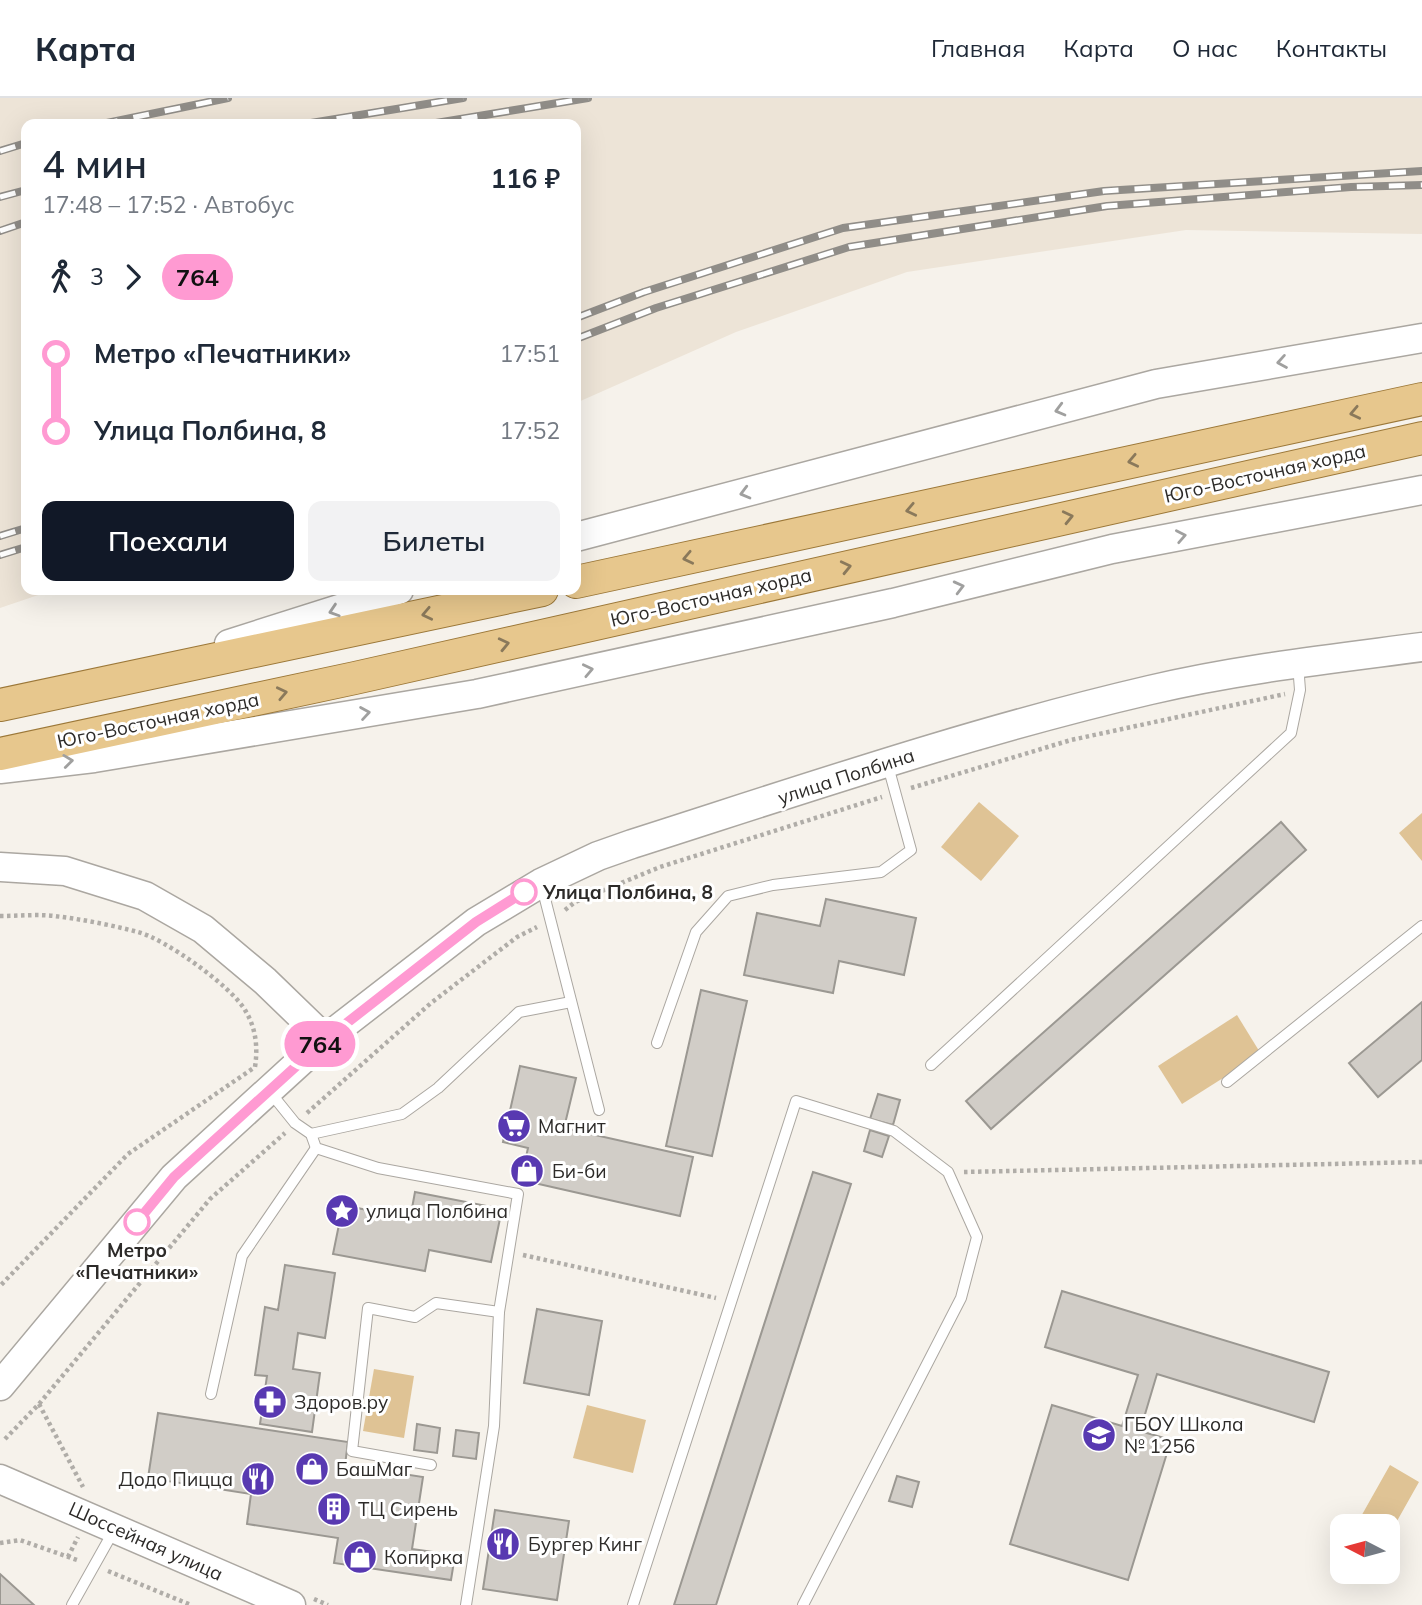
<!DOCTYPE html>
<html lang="ru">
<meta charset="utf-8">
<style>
body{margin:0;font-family:Mulish,sans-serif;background:#f2f2f3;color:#1f2937;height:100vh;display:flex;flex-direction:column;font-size:26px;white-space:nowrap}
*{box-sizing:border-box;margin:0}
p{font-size:23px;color:#747a83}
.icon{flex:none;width:38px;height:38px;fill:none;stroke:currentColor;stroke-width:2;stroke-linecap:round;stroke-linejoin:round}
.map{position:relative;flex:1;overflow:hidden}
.panel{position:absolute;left:21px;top:21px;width:560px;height:476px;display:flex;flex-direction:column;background:#fff;border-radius:14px;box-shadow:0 7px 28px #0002}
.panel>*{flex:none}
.badge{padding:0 14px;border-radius:23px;font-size:24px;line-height:46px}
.needle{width:46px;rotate:276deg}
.tools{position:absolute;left:1330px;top:1416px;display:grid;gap:14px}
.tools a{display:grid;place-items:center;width:70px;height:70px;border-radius:14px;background:#fff;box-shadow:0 7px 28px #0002;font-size:35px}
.map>.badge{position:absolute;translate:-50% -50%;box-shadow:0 0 0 4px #fff}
.legs{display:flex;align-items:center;gap:10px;height:77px;padding:0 21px;font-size:23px}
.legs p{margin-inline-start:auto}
.overview{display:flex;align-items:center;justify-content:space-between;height:119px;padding:0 21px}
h1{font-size:38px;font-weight:600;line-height:52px}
.cta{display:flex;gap:14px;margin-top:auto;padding:14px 21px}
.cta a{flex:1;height:80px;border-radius:14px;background:#111827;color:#fff;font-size:28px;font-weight:600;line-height:80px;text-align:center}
.cta a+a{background:#f2f2f3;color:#1f2937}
ul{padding:0 21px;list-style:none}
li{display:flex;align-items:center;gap:24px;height:77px;font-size:26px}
li i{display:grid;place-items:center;width:10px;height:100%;margin:0 9px;background:currentColor}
li i::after{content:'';width:18px;height:18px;margin:-9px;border:5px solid;border-radius:50%;background:#fff}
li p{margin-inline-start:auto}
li:first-child i{background:linear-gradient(#0000 50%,currentColor 0)}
li:last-child i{background:linear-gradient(currentColor 50%,#0000 0)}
header{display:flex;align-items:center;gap:42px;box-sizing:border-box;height:98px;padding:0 35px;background:#fff;border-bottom:2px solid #e0e1e3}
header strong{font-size:33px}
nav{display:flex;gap:38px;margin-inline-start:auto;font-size:24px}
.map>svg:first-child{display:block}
</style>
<header>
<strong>Карта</strong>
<nav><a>Главная</a><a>Карта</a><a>О нас</a><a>Контакты</a></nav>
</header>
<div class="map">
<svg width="1422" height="1507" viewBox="0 0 1422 1507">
<rect width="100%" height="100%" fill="#f6f2eb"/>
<path fill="#ede4d7" d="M0,0H1422V136L1186,132L907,174L736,234L576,305V26H26V492H53L0,510Z"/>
<g fill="#dfc395">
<path d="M979,704L1019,738L981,783L941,749Z"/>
<path d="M1422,715V763L1399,735Z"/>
<path d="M1237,917L1261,956L1182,1006L1158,968Z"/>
<path d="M374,1271L414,1278L404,1340L363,1333Z"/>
<path d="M587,1307L646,1322L633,1375L573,1360Z"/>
<path d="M1390,1367L1419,1384L1388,1439V1428H1369L1359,1422Z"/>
</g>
<g fill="#d1cdc7" stroke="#9b9892" stroke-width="2">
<path d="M1281,724L1306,752L991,1031L966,1003Z"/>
<path d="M826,801L916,820L904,877L839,863L833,895L744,877L757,815L820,828Z"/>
<path d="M701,892L747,903L712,1058L666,1048Z"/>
<path d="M1422,904V962L1378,999L1349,965Z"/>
<path d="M520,968L576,980L564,1030L693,1059L680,1118L521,1082L528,1050L503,1044Z"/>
<path d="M878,996L900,1002L893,1027L870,1021Z"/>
<path d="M870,1032L889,1038L882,1059L864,1053Z"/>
<path d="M813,1074L851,1086L716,1507H674Z"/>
<path d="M415,1094L502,1111L491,1164L429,1152L425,1173L333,1156L343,1107L410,1121Z"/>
<path d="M285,1167L335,1175L325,1240L298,1235L293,1271L320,1275L312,1334L260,1326L267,1278L255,1277L265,1209L278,1212Z"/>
<path d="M1062,1193L1329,1274L1314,1324L1157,1276L1140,1333L1171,1342L1128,1482L1010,1446L1052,1307L1122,1328L1138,1277L1045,1249Z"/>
<path d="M537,1211L602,1223L589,1297L524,1285Z"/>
<path d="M158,1315L348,1344L345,1367L423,1379L412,1451L455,1457L451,1482L334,1465L338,1440L247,1426L251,1396L148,1380Z"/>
<path d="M417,1326L440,1330L437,1355L414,1352Z"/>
<path d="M456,1332L479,1335L476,1361L453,1358Z"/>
<path d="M897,1378L919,1384L912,1409L889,1403Z"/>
<path d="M495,1412L569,1423L557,1502L483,1491Z"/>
<path d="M0,1476L34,1507H0Z"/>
</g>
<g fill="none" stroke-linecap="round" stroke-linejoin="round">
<g stroke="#aba7a1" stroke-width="12">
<g id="lane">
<path d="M542,789L599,1012"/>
<path d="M657,945L696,834L728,798L773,787L881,774L911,752L888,668"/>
<path d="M931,967L1291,635L1300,592L1298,566"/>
<path d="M1227,984L1422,828"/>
<path d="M270,994L295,1025L311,1036L316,1050L378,1070L518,1096L499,1214L494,1328L466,1507"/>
<path d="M311,1036L402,1016L438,990L519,914L571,904"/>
<path d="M211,1296L242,1158L316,1050"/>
<path d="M431,1367L352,1353L368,1210L415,1219L436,1205L499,1214"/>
<path d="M72,1507L113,1434"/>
<path d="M633,1507L796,1003L894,1033L948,1074L977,1139L961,1200L803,1507"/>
</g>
</g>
<g stroke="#aba7a1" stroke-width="31">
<g id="secondary">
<path d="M576,439L1156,286L1422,240"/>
<path d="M229,546L399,492"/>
<path d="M0,671L94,660L477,596L893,505L1112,451L1422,392"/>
<path d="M0,769L65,773L145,798L203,831L265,883L325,941"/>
<path d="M0,1288L174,1079L325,941L476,824L541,785L598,758L632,746C804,691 974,633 1150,592C1239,571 1331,561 1422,549"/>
<path d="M0,1381L291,1507"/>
</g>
</g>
<g stroke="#9c7839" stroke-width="34">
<g id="primary">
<path d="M576,484L1422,301"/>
<path d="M0,607L542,492"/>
<path d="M0,656L355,580L1422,340"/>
</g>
</g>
<g stroke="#b0ada8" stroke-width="4.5" stroke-dasharray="3.5 3.5" stroke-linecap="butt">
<path d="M911,690L1071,642L1285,596"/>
<path d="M565,812L575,804L660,769L882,699"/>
<path d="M0,818C18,818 36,816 54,818C81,821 111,827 138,834C165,841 231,888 245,912C256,930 258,949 255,969L128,1056L0,1188"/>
<path d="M307,1015L431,905L517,839L537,829"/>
<path d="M964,1074L1422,1064"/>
<path d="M523,1157L716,1200"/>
<path d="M39,1306L83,1389"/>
<path d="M5,1341L39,1306L210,1101L285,1035"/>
<path d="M0,1445L20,1442L80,1463"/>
<path d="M68,1459L78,1439"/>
<path d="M108,1473L191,1507"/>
<path d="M314,1501L328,1507"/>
</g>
<use href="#lane" stroke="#fff" stroke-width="10"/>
<use href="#secondary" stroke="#fff" stroke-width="28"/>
<use href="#primary" stroke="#e7c78d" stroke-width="32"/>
<g stroke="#908d88" stroke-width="8">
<g id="rail">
<path d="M102,26L228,0"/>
<path d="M305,26L463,0"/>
<path d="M430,26L588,0"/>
<path d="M0,53L26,45"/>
<path d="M0,99L26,92"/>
<path d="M0,133L26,124"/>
<path d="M576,220L644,194L843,130L1104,93L1422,73"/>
<path d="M576,241L656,210L849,149L1107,108L1351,89L1422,87"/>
<path d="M0,438L26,430"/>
<path d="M0,457L26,449"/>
</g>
</g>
<use href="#rail" stroke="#fff" stroke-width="5" stroke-dasharray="16" stroke-linecap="butt"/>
</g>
<defs><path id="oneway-chevron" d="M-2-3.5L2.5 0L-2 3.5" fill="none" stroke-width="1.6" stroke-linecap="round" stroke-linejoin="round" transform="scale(1.75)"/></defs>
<g stroke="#a0a09f">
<use href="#oneway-chevron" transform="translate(1282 264) rotate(170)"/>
<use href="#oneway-chevron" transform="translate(1060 312) rotate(165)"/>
<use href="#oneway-chevron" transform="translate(745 395) rotate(165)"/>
<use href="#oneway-chevron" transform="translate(1181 438) rotate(-11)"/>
<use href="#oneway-chevron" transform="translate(959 489) rotate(-14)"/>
<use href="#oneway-chevron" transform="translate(334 513) rotate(162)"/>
<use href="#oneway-chevron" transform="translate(588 572) rotate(-12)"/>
<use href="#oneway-chevron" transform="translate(365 615) rotate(-9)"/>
<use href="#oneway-chevron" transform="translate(68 663) rotate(-7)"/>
</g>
<g stroke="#8a795b">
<use href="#oneway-chevron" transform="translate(1355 315) rotate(168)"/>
<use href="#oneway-chevron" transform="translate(1133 363) rotate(168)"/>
<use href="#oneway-chevron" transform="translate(911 412) rotate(168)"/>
<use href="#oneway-chevron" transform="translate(1068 419) rotate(-13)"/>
<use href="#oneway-chevron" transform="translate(688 460) rotate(168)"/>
<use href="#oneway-chevron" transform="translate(846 469) rotate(-13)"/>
<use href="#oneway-chevron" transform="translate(427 516) rotate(168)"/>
<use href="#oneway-chevron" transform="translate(504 546) rotate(-13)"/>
<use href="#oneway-chevron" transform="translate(282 595) rotate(-12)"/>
</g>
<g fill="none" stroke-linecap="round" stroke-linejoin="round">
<g stroke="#fff" stroke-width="16">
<path id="line-1" d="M137,1124L174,1079L325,942L476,824L524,794"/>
</g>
<use href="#line-1" stroke="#ff9ad2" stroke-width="10"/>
</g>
<defs>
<g id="supermarket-disc" transform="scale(1.75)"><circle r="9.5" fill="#5839b1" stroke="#fff"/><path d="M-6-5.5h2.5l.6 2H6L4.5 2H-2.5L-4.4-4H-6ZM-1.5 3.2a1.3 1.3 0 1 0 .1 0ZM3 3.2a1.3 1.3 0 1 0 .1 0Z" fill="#fff"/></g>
<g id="shop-disc" transform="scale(1.75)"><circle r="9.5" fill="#5839b1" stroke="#fff"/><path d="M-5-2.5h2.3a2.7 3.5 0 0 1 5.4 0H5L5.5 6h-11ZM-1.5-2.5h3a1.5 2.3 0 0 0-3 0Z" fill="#fff"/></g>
<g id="sight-disc" transform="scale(1.75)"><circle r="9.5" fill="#5839b1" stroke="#fff"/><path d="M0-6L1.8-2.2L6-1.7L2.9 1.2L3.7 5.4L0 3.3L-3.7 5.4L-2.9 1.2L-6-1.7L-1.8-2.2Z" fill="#fff"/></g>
<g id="pharmacy-disc" transform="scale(1.75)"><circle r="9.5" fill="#5839b1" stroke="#fff"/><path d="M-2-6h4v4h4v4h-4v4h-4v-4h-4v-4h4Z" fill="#fff"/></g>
<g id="school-disc" transform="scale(1.75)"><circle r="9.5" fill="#5839b1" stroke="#fff"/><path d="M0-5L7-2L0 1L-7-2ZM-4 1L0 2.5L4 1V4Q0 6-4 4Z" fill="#fff"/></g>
<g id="restaurant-disc" transform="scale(1.75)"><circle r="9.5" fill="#5839b1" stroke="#fff"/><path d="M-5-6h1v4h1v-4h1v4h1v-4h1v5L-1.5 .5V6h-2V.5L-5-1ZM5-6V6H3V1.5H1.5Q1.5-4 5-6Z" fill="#fff"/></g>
<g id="building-disc" transform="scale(1.75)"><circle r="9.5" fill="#5839b1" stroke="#fff"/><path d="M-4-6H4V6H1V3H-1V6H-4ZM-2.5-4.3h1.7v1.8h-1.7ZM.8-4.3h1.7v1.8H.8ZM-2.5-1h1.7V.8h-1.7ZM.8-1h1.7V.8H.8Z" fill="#fff"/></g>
</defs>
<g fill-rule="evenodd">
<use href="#supermarket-disc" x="514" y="1028"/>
<use href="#shop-disc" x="527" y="1073"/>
<use href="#sight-disc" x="342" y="1113"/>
<use href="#pharmacy-disc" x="270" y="1304"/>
<use href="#school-disc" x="1099" y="1337"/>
<use href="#shop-disc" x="312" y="1371"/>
<use href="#restaurant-disc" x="258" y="1381"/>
<use href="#building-disc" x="334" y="1411"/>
<use href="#restaurant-disc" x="503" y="1446"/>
<use href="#shop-disc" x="360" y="1459"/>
</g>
<g fill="#fff" stroke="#ff9ad2" stroke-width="3.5">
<circle cx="524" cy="794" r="12"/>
<circle cx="137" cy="1124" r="12"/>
</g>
<g text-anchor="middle" stroke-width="6" stroke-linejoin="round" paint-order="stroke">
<g font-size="19" fill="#2d2b29" stroke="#fff">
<text transform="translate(1265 375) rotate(-13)" y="7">Юго-Восточная хорда</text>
<text transform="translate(711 499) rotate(-13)" y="7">Юго-Восточная хорда</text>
<text transform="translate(158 622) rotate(-12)" y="7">Юго-Восточная хорда</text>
<text transform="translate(846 678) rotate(-18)" y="7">улица Полбина</text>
<text transform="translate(146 1443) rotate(24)" y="7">Шоссейная улица</text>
</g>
<g font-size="19" font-weight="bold" fill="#2d2b29" stroke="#fff" text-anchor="start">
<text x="543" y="801">Улица Полбина, 8</text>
<text x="137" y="1159" text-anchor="middle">Метро<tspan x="137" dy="22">«Печатники»</tspan></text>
</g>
<g font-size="19" fill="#2d2b29" stroke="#fff" text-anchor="start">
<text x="538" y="1035">Магнит</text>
<text x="552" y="1080">Би-би</text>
<text x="366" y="1120">улица Полбина</text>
<text x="294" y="1311">Здоров.ру</text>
<text x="1124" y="1333">ГБОУ Школа<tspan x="1124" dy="22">№ 1256</tspan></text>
<text x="336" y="1378">БашМаг</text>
<text x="233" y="1388" text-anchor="end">Додо Пицца</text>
<text x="358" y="1418">ТЦ Сирень</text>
<text x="528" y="1453">Бургер Кинг</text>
<text x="384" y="1466">Копирка</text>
</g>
</g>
</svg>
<div class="tools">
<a><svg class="needle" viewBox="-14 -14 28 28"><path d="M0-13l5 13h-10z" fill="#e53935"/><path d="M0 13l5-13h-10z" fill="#747a83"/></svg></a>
</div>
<b class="badge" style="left:320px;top:946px;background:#ff9ad2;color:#111">764</b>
<section class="panel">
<div class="overview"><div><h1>4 мин</h1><p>17:48 – 17:52 · Автобус</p></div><b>116 ₽</b></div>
<div class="legs"><svg class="icon" aria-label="walk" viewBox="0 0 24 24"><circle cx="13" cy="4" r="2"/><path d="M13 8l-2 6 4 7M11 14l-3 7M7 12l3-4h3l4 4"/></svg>3<svg class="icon" aria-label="forward" viewBox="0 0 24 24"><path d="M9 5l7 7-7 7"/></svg><b class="badge" style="background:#ff9ad2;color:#111">764</b></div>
<ul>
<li><i style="color:#ff9ad2"></i><b>Метро «Печатники»</b><p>17:51</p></li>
<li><i style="color:#ff9ad2"></i><b>Улица Полбина, 8</b><p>17:52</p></li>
</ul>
<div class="cta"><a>Поехали</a><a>Билеты</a></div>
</section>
</div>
